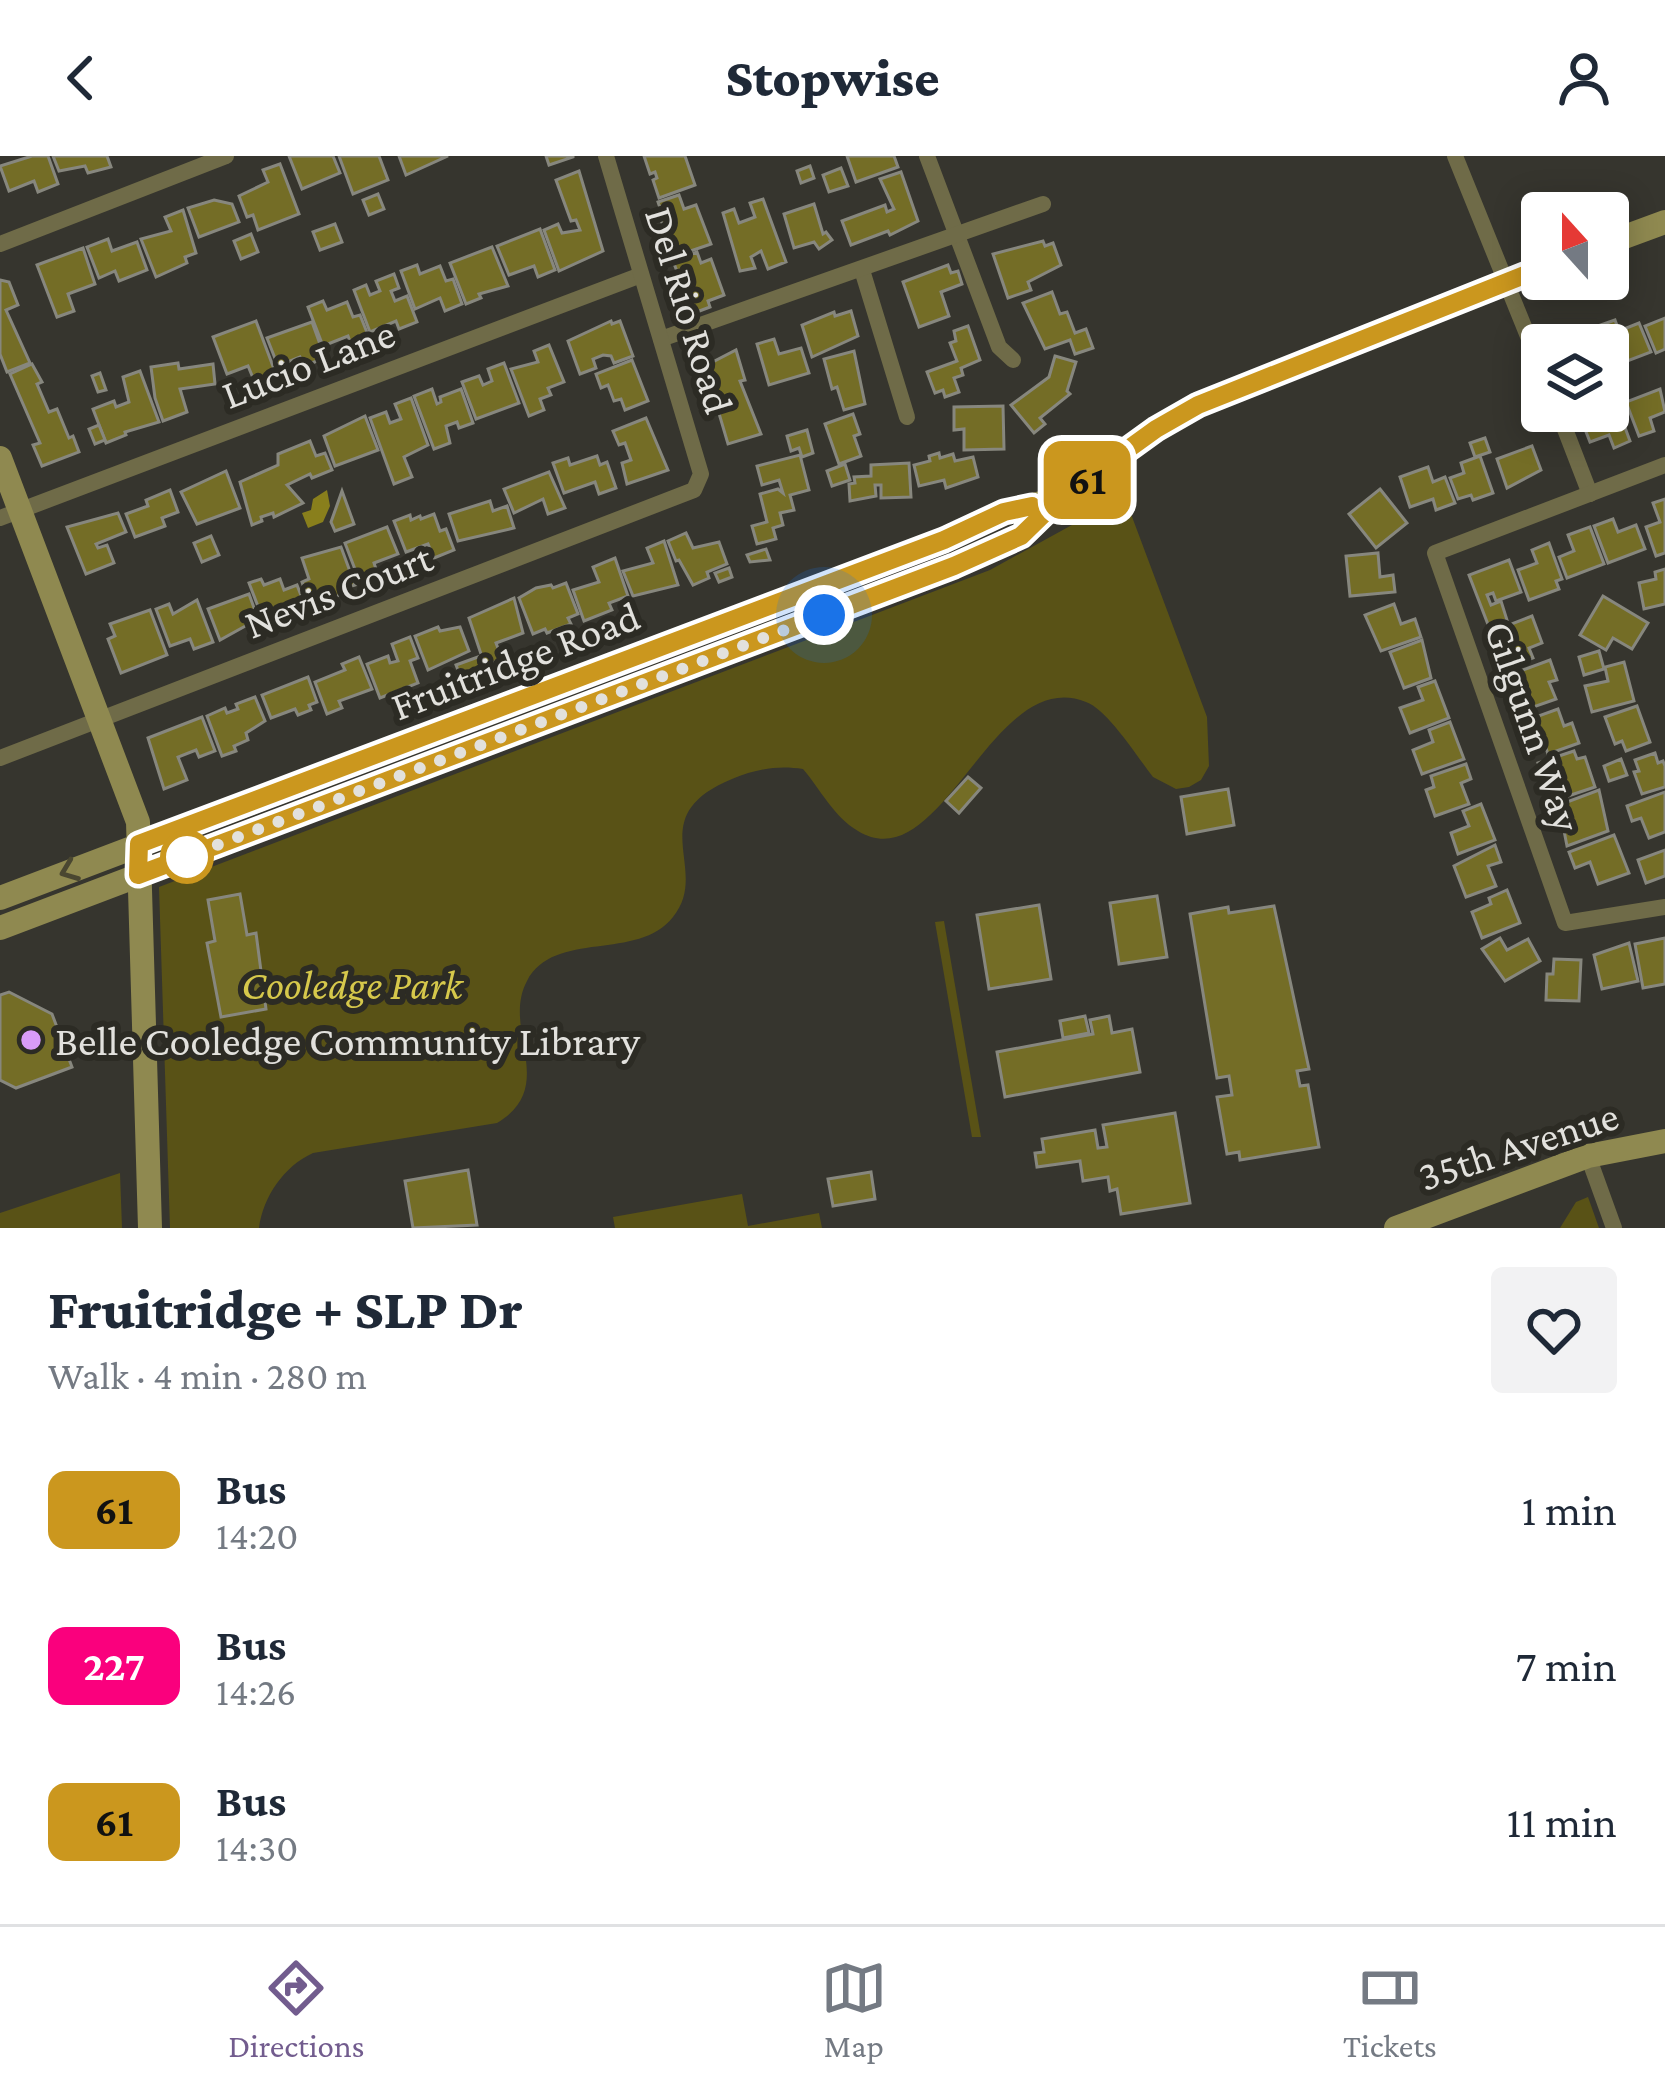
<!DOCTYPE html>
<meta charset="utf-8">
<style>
body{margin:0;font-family:"Crimson Pro",serif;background:#f2f2f3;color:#1f2937;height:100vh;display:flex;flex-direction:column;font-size:45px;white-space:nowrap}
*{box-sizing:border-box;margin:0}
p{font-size:39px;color:#747a83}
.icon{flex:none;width:66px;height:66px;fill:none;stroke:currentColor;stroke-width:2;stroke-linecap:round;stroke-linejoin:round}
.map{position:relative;height:1072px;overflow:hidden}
.details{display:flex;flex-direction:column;background:#fff;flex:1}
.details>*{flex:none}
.badge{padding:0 24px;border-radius:18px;font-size:42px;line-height:78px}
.needle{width:78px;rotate:339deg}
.tools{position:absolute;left:1521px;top:36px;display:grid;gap:24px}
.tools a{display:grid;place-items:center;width:108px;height:108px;border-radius:12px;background:#fff;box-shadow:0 6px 30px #0003;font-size:60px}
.you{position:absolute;width:60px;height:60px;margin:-30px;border:9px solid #fff;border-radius:50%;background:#1a73e8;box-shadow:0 0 0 18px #1a73e833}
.map>.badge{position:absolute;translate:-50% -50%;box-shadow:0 0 0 6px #fff}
.round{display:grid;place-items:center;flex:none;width:126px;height:126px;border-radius:12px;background:#f2f2f3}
.overview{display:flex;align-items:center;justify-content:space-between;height:204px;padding:0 48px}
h1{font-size:57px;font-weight:800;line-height:90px}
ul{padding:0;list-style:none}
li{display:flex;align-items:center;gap:36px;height:156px;padding:0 48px}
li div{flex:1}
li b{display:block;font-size:45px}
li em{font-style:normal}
li .badge{min-width:132px;font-weight:700;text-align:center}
header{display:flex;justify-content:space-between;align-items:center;height:156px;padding:0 48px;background:#fff;font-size:54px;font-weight:800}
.tabs{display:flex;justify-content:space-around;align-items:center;height:168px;border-top:3px solid #e0e1e3;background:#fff;font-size:33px;color:#747a83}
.tabs a{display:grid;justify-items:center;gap:6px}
.tabs .on{color:#725c8e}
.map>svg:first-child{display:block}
</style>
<header><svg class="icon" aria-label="back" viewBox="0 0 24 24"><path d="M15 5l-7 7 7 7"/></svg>Stopwise<svg class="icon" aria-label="person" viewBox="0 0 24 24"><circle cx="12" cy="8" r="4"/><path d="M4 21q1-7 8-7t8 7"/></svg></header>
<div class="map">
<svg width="1665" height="1072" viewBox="0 0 1665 1072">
<rect width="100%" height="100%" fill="#36352e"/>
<g fill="#595216">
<path d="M1122,334L1207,561L1209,610L1201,624L1189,631L1176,633L1153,621C1138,602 1108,554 1086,546C992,508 942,726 858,675C833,660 821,634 803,613C778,609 756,613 732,623C640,661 712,713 673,761C638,806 554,773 527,825C501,873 559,930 497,967L313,997C284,1010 263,1041 259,1072H170L159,731L990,414L1081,364Z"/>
<path d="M944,765L981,981H972L935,766Z"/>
<path d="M120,1017L122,1072H0V1057Z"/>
<path d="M742,1038L748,1070L819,1057L822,1072H615L613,1061Z"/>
<path d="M1588,1041L1599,1072H1560L1576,1046Z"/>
</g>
<path fill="#897f1c" d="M327,334L330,350L323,366L308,372L302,357L311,354L313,343Z"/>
<g fill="#746d26" stroke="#87877e" stroke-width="3">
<path d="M32,0H48L58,28L38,36L34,25L9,35L0,10Z"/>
<path d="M53,0H107L111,11L88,17L85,10L59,15Z"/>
<path d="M289,0H333L340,17L302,33Z"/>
<path d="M339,0H379L388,24L353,38Z"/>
<path d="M399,0H448L406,19Z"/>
<path d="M546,0H573V1L549,9Z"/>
<path d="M644,0H685L695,29L659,42L653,24L657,22L655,16L650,18Z"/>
<path d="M847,0H894L898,11L856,26Z"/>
<path d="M280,8L299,58L258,74L253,59L247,61L239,40L268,26L263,14Z"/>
<path d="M810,10L814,22L801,27L797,15Z"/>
<path d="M841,12L848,30L829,36L823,19Z"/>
<path d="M579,15L603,95L559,115L544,74L558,68L562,77L580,74L576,64L571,65L556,24Z"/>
<path d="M901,16L918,65L890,79L888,75L851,89L842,65L885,49L887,56L894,53L880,23Z"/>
<path d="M378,38L384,53L369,59L363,44Z"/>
<path d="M679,39L684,53L696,49L711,88L676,100L660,62L663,61L658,46Z"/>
<path d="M763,43L786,106L768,113L761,95L751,101L755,112L740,115L723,57L734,53L739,67L755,61L750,47Z"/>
<path d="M214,44L232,48L239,66L199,81L188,52Z"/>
<path d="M814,48L823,78L826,76L832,84L819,93L814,86L794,92L784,58Z"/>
<path d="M183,54L196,97L185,101L187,107L156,121L141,83L171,75L165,61Z"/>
<path d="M335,68L342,86L320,94L313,76Z"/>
<path d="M540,73L555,114L538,121L534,110L509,119L497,90Z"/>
<path d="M251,78L258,96L241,103L234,85Z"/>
<path d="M108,83L112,95L137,86L147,114L119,125L115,115L99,122L87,91Z"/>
<path d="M1043,85L1045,90L1053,87L1061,109L1028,126L1031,134L1008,142L993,98Z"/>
<path d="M492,91L508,130L479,138L481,142L466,148L450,107Z"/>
<path d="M83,92L95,128L68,138L74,155L57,161L37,109Z"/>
<path d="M697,96L701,107L711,103L724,139L708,145L710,151L694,157L687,153L680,133L690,130L687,121L680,123L673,105Z"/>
<path d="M417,109L420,118L440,110L446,125L453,123L462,148L445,155L440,142L415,153L401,115Z"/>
<path d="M948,109L951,117L958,115L962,128L941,136L949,160L919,171L903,126Z"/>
<path d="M394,118L399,132L391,135L395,145L407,140L417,166L399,173L396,165L370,176L354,134L366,129L370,139L380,135L376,125Z"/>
<path d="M0,124L9,126L18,149L6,154L30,207L7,216L0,198Z"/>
<path d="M1052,136L1060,158L1067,156L1075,177L1086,173L1093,192L1075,198L1070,184L1045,193L1023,147Z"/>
<path d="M323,145L327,154L347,146L353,161L360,159L370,184L352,191L348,180L323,190L308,151Z"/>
<path d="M851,155L858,180L812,201L802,169L834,156L835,160Z"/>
<path d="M1665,162V193L1656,197L1645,170Z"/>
<path d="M1615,164L1619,175L1639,167L1651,196L1614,210L1598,170Z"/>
<path d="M256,165L277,221L256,229L248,210L227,218L213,181Z"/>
<path d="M611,165L612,168L620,165L633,200L614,207L611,200L603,199L593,203L596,212L580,218L568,185Z"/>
<path d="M312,166L325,202L304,210L300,201L278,210L267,182Z"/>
<path d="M968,170L980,204L961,212L963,219L954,222L959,236L945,241L943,234L935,237L927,216L957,205L950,187L956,185L954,175Z"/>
<path d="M1595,177L1600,189H1552L1572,181L1573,185Z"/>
<path d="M774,183L779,198L801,192L809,217L769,229L757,188Z"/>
<path d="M549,189L564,226L548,232L551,239L540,243L544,254L529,260L511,213L538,206L534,195Z"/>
<path d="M736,194L745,224L740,225L761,278L728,288L705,210Z"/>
<path d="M854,195L865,248L844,254L837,231L832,233L824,203Z"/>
<path d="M1055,200L1076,206L1067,235L1070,238L1040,262L1045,268L1034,277L1011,249L1049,221Z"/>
<path d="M632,204L648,245L625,254L621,243L614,245L608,229L601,232L596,218Z"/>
<path d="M178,207L179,213L213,208L215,228L180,233L187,256L163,265L155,242L151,211Z"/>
<path d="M504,207L519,247L476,263L462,226L479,220L483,229L492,225L488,213Z"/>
<path d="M32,208L42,226L37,228L49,256L57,253L69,282L73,280L79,296L42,310L33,289L40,287L10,218Z"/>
<path d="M140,215L159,266L125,276L126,279L106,287L93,253L114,245L116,251L129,246L123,221Z"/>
<path d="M100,217L106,234L98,236L92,220Z"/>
<path d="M432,233L437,248L441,246L440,241L461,233L473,267L459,272L457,266L446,270L450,287L434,293L414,240Z"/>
<path d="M1660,233L1665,256L1650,262L1654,275L1639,280L1626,246Z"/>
<path d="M411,242L428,289L404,301L412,321L394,328L370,262L386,256L390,267L401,263L395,248Z"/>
<path d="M1614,242L1630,285L1614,292L1609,279L1590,286L1581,263L1595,255H1608V244Z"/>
<path d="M1003,250L1004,293L964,294V273L954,274V251Z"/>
<path d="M853,258L860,278L854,280L861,300L839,308L825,268Z"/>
<path d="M365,260L378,294L335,310L324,280Z"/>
<path d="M646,262L668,314L627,328L622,307L631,304L625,287L619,289L613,275Z"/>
<path d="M99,269L105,284L95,288L89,273Z"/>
<path d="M807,274L813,297L802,301L799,292L791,295L787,280Z"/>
<path d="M1485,282L1490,296L1475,301L1470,287Z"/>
<path d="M310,285L316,300L325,297L332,314L312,322L310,318L287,329L303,347L274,361L273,357L261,361L262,365L252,369L240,326L278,309V298Z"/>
<path d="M1532,290L1541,314L1507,332L1497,303Z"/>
<path d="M939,297L940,302L953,298L955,305L973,301L978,321L946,332L944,324L919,330L914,309L930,305L929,300Z"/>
<path d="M800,299L809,334L790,339L794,354L780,357L783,369L773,372L776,383L757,388L752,370L767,366L760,338L778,333L783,337L779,324L762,329L757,310Z"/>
<path d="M597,300L600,309L607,306L616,332L599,338L595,326L564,337L553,307L568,302L570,309Z"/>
<path d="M1480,300L1493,337L1473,344L1471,339L1458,343L1450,322L1464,317L1461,307Z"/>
<path d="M909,307L911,341L881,342V329H875L876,340L850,345L849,328L855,327L854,321L871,320V309Z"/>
<path d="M845,308L850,324L832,330L827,315Z"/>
<path d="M1428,311L1433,326L1445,321L1455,347L1436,354L1433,343L1410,351L1400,321Z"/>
<path d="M226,315L240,352L197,368L181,336Z"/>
<path d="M549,316L565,352L548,358L543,343L514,357L504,333Z"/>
<path d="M1380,333L1407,367L1376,392L1349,358Z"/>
<path d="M170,334L178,356L162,362L165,370L135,381L126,358L148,350L146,344Z"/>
<path d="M342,335L354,368L335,375L331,366Z"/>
<path d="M1665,343V397L1656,400L1646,371L1660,366L1653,347Z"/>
<path d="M490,345L493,355L507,350L514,372L458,385L449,358Z"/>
<path d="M118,357L126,376L96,388L98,392L107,389L114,407L86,418L67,371Z"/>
<path d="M434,358L440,375L446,373L454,394L434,402L428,388L406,396L394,365L410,359L411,364L420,360L421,363Z"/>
<path d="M1613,363L1618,376L1636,369L1645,393L1608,407L1594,370Z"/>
<path d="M387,371L398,398L374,407L379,422L361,429L345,387Z"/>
<path d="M1590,371L1604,408L1567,422L1559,401L1574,395L1568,379Z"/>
<path d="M686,377L693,392L719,386L727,408L707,416L709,422L693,429L679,404L676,405L668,385Z"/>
<path d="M211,380L219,399L202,406L194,387Z"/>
<path d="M664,385L678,429L633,440L623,415L653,407L647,392Z"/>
<path d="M1549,387L1562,423L1556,425L1559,433L1529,444L1518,414L1537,407L1532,394Z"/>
<path d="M341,391L355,429L342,433L343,438L310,450L302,426L309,423L302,402Z"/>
<path d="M766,393L770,404L750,406L747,399Z"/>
<path d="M1378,397L1380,421L1393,419L1395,436L1350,440L1346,400Z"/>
<path d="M615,402L628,440L609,447L612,454L584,465L573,434L599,426L593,411Z"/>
<path d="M1509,404L1521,436L1496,445L1493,437L1487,439L1491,449L1501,445L1507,464L1489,471L1469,419Z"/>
<path d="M729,412L732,421L719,426L715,417Z"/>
<path d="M1665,413V448L1644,453L1639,427L1656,423L1655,416Z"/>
<path d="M261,423L264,429L280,423L284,434L297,429L305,450L264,466L249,427Z"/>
<path d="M566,427L578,458L568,462L571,468L547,477L545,473L533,478L519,442L536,432L551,429L553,432Z"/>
<path d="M249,438L258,463L220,484L208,453Z"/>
<path d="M1603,440L1648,467L1632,493L1613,482L1606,494L1580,479Z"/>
<path d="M514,442L523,477L496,487L502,503L485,510L469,462Z"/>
<path d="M197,444L213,486L194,493L190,483L170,490L156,453L169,448L173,458Z"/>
<path d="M1394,448L1401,468L1415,463L1421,481L1381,495L1365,459Z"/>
<path d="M150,454L167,499L121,517L108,483L115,480L110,468Z"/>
<path d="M1532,460L1542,487L1529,492L1533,502L1504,513L1497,495L1508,491L1501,472Z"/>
<path d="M438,471L440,475L460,471L469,495L428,514L415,480Z"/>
<path d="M410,481L418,502L410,505L418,527L380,542L367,508L388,500L390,507L398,505L392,488Z"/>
<path d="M1422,484L1431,522L1404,532L1390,496Z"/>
<path d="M1599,495L1604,513L1584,519L1579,501Z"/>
<path d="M359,501L372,533L339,545L342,552L327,558L315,526L345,514L342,508Z"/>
<path d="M478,501L485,519L463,527L456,509Z"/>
<path d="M1550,504L1557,524L1549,526L1556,543L1519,556L1514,540L1527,535L1520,515Z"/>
<path d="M1624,506L1634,545L1592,556L1585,530L1608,525L1605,511Z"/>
<path d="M308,521L317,546L309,549L311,554L298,559L295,553L271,562L262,539Z"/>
<path d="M1435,525L1449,562L1410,577L1400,552L1423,544L1418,531Z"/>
<path d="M255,541L265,565L246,577L248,584L234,590L236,595L222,600L207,560L225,552L227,557L238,553L236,548Z"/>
<path d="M1637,550L1650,586L1626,595L1622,585L1615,588L1605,561Z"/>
<path d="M1558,553L1564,570L1572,567L1579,587L1548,598L1541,577L1528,582L1522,566Z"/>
<path d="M202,561L215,595L199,601L196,594L178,601L187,624L164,633L148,582Z"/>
<path d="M1450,566L1464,603L1422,618L1413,594L1433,586L1429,574Z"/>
<path d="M1574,595L1577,603L1585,601L1595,631L1565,641L1557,620L1544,624L1538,607Z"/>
<path d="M1655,597L1658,607L1663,605L1665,610V631L1642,638L1634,616L1639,615L1635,604Z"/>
<path d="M1621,603L1627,619L1609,625L1604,610Z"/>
<path d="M1466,608L1471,623L1461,627L1469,648L1435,660L1426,634L1434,631L1431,620Z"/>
<path d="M968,621L981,632L959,657L946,645Z"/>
<path d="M1228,633L1234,669L1187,678L1181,641Z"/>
<path d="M1599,634L1608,675L1567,690L1559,649Z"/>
<path d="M1665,636V676L1649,682L1641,662L1632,665L1627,650Z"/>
<path d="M1481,648L1495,684L1458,698L1451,677L1469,670L1463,655Z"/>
<path d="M1614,679L1629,717L1598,728L1590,706L1575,712L1569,696Z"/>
<path d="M1495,689L1501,706L1488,710L1496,730L1466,741L1454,710Z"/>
<path d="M1665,694V720L1646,727L1638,704Z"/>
<path d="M1507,734L1520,767L1482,782L1472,756L1491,748L1489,742Z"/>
<path d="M240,738L247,779L256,777L266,853L221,861L207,787L215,785L208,744Z"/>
<path d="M1157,740L1167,801L1119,808L1110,747Z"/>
<path d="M1039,749L1051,823L989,833L977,759Z"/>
<path d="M1274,750L1309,913L1297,915L1300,930L1308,929L1319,991L1240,1004L1239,996L1227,998L1217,941L1232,939L1229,920L1217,922L1190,758L1228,751L1229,757Z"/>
<path d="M1500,782L1507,794L1528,783L1540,805L1505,825L1482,793Z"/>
<path d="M1665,782V828L1643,832L1635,788Z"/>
<path d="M1629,787L1638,825L1602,833L1594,799Z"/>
<path d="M1554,803L1581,804L1579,845L1546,844L1547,818H1553Z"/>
<path d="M9,836L52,858L72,911L16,932L0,924V839Z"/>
<path d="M1085,860L1089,877L1063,882L1060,865Z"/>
<path d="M1109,860L1112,877L1132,873L1140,916L1005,941L997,896L1093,878L1090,864Z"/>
<path d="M1175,957L1190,1047L1121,1058L1117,1033L1110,1035L1108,1021L1083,1025L1080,1005L1037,1011L1035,997L1044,996L1042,983L1095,974L1098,992L1107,991L1103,969Z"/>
<path d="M468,1014L477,1069L413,1072L405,1025Z"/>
<path d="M871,1016L875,1043L833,1050L828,1023Z"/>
</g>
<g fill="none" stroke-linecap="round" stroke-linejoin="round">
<g stroke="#6f6b48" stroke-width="16">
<path d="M927,0L999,191L1013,204"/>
<path d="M1455,0L1542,215"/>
<path d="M0,88L226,0"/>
<path d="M862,114L907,261"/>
<path d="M661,183L1043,48"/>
<path d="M1558,255L1590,338"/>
<path d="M1665,309L1435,397L1565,767L1665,751"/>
<path d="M0,362L641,119"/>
<path d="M0,602L694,334L701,318L606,0"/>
<path d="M1588,1000L1614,1072"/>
</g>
<g stroke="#8f8950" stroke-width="24">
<path d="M1608,87L1665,66"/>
<path d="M0,302L138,666L150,1072"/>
<path d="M0,742L944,384L1004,356L1058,343"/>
<path d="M0,772L954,410L1021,380L1059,343L1156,273L1199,249L1542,112"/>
<path d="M1396,1072L1588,1000L1665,985"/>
</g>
</g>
<defs><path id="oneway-chevron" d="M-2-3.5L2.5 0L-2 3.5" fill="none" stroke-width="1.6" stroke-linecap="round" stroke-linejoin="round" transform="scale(3)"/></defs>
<use stroke="#4a4731" href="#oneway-chevron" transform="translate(69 715) rotate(159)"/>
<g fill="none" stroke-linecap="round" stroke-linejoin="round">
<g stroke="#fff" stroke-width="27">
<path id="line" d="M1032,350L1004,356L944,384L139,688L138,719L954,410L1021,380L1059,343L1156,273L1198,249L1542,112"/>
</g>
<use href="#line" stroke="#cb971e" stroke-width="18"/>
<path stroke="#e2e1dd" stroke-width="12" stroke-dasharray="0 21.6" d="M187,701L172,706L824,459"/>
</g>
<circle fill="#fff" stroke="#cb971e" stroke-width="6" cx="187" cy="701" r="24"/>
<circle fill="#d89bf8" stroke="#2c2b24" stroke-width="4.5" cx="31" cy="884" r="12"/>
<g text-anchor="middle" stroke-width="12" stroke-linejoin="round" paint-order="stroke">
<g font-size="42" fill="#e2e1dd" stroke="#2c2b24">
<text transform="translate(690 154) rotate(73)" y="15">Del Rio Road</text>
<text transform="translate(308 207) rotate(-21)" y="15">Lucio Lane</text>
<text transform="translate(338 434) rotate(-21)" y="15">Nevis Court</text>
<text transform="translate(515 504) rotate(-21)" y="15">Fruitridge Road</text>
<text transform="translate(1534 570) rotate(71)" y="15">Gilgunn Way</text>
<text transform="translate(1518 989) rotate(-18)" y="15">35th Avenue</text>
</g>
<g font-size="42" font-style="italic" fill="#d6c84b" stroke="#2c2b24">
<text x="352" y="843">Cooledge Park</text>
</g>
<g font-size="42" fill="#e2e1dd" stroke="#2c2b24" text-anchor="start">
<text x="55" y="899">Belle Cooledge Community Library</text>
</g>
</g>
</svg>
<div class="tools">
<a><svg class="needle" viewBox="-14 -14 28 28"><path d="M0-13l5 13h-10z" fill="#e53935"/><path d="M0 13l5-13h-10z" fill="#747a83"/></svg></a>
<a><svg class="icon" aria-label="layers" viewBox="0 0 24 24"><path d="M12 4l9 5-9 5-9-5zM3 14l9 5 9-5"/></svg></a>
</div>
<div class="you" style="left:824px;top:459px"></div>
<b class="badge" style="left:1087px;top:324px;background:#cb971e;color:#111">61</b>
</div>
<section class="details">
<div class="overview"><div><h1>Fruitridge + SLP Dr</h1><p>Walk · 4 min · 280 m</p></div><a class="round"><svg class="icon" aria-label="heart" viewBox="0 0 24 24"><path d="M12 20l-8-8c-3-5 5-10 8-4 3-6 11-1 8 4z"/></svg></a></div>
<ul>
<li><span class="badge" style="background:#cb971e;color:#111">61</span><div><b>Bus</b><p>14:20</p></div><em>1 min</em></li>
<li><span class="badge" style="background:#fa007d;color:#fff">227</span><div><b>Bus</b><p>14:26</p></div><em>7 min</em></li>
<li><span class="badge" style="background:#cb971e;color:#111">61</span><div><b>Bus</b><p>14:30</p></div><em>11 min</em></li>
</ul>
</section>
<nav class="tabs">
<a class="on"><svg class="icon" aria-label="directions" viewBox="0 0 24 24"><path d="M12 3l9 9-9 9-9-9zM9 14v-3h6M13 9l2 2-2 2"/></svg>Directions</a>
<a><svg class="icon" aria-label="map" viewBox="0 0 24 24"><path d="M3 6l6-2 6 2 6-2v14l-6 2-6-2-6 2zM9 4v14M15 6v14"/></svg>Map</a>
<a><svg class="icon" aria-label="tickets" viewBox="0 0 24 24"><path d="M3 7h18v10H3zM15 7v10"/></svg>Tickets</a>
</nav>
